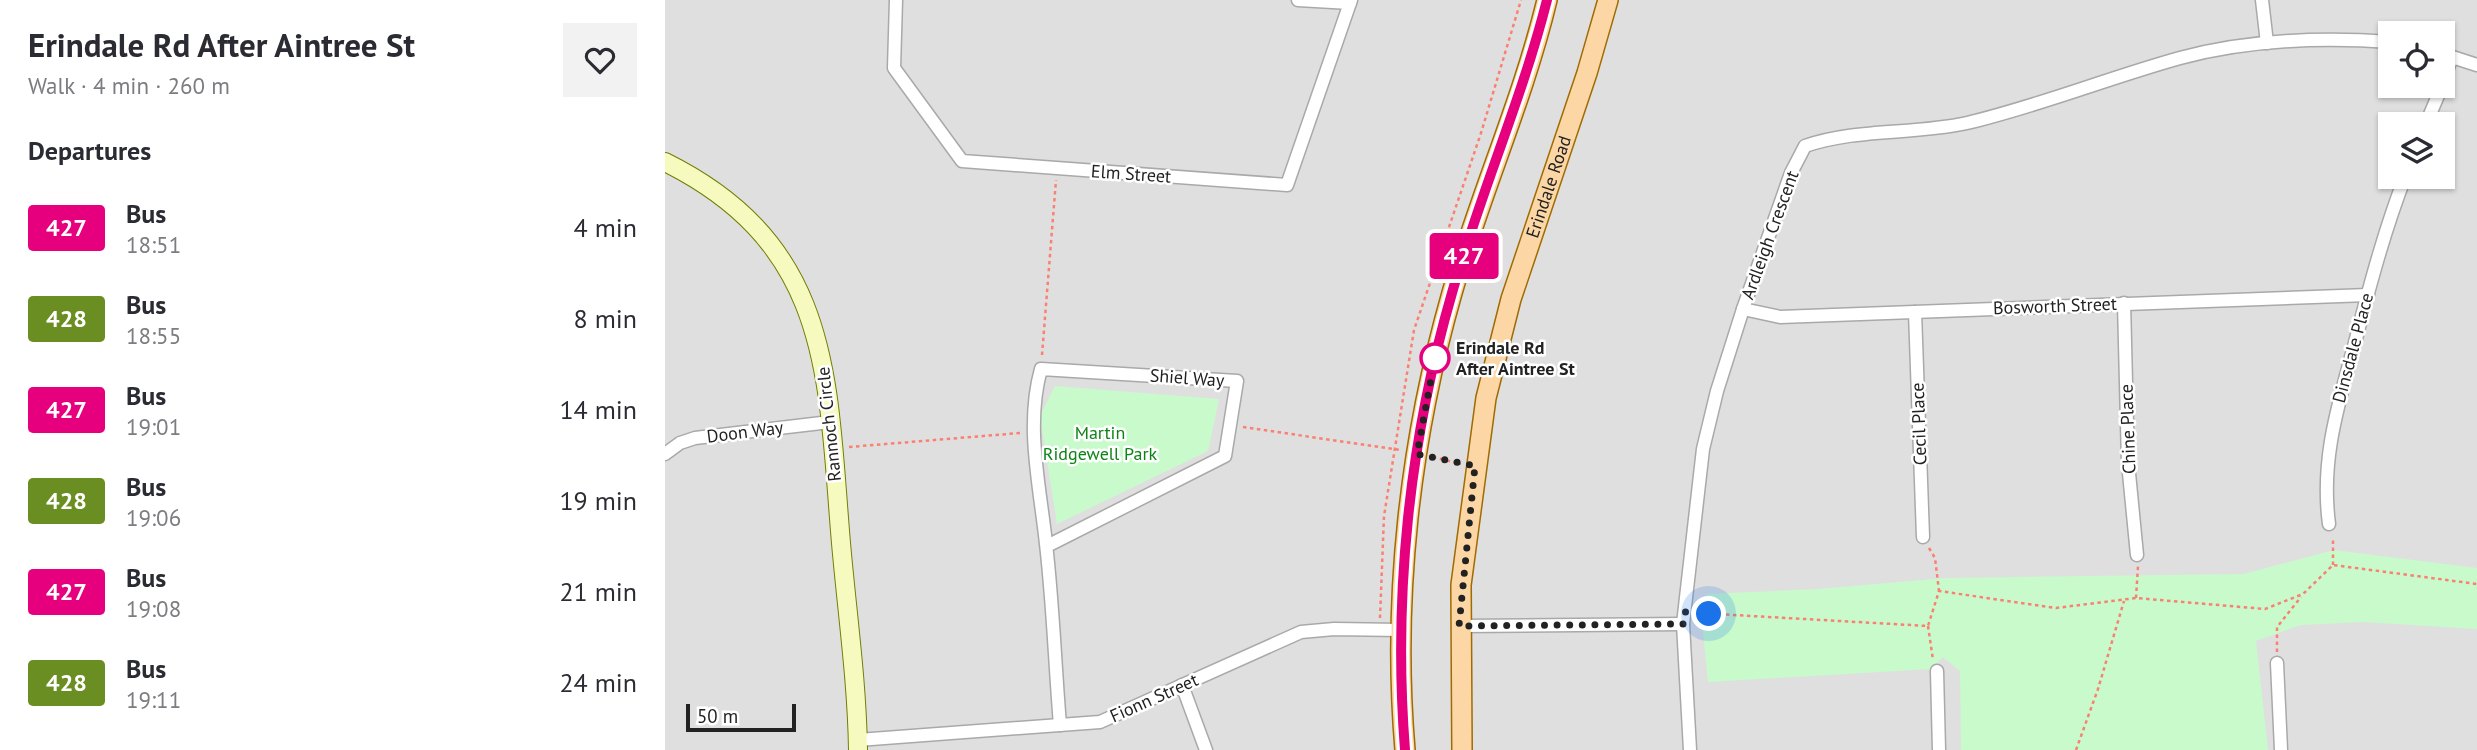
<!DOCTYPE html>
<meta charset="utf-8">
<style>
body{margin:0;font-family:"PT Sans",sans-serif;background:#f2f2f3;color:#2b2b33;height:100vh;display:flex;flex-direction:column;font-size:26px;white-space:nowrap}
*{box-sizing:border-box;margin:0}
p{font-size:23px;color:#7c7c81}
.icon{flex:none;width:38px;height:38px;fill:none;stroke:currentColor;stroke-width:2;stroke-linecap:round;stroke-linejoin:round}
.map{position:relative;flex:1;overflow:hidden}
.drawer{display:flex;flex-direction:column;background:#fff;width:665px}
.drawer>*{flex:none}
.badge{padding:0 14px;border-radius:5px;font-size:24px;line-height:46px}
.controls{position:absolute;left:1713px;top:21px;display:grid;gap:14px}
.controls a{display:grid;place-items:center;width:77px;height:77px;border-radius:0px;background:#fff;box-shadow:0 2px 5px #0004;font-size:35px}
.scale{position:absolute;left:21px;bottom:18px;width:110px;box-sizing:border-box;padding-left:7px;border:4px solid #222;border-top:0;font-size:19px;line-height:24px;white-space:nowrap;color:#222;-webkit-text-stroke:5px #fff;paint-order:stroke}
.you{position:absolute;width:35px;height:35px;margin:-18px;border:5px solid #fff;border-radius:50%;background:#1a73e8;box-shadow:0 0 0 10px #1a73e833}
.map>.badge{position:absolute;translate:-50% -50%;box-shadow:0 0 0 4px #fff}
h2{padding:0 28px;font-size:26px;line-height:63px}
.round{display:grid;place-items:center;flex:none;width:74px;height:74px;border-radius:0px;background:#f2f2f3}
.head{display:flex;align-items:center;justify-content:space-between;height:119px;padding:0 28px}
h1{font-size:33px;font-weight:700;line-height:52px}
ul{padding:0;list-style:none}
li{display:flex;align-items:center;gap:21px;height:91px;padding:0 28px}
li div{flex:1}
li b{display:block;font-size:26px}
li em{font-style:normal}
li .badge{min-width:77px;font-weight:700;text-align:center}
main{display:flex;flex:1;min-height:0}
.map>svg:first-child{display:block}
</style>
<main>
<section class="drawer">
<div class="head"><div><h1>Erindale Rd After Aintree St</h1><p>Walk · 4 min · 260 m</p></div><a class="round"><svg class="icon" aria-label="heart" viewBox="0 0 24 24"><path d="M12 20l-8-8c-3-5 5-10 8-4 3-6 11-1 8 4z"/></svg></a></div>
<h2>Departures</h2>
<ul>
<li><span class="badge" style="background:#e6007e;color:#fff">427</span><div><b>Bus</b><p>18:51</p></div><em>4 min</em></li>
<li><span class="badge" style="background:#6b8e23;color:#fff">428</span><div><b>Bus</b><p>18:55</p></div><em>8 min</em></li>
<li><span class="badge" style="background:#e6007e;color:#fff">427</span><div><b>Bus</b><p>19:01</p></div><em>14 min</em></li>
<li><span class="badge" style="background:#6b8e23;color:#fff">428</span><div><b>Bus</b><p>19:06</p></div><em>19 min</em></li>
<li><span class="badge" style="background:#e6007e;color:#fff">427</span><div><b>Bus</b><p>19:08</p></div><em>21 min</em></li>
<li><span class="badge" style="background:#6b8e23;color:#fff">428</span><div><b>Bus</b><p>19:11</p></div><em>24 min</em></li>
</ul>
</section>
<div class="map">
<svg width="1812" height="750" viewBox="0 0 1812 750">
<rect width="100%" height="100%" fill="#f2efe9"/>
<path fill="#e0dfdf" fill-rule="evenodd" d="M0,0H1812V750H0ZM1726,33H1778V86H1726ZM1726,124H1778V177H1726Z"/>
<g fill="#c8facc">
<path d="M390,386L554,399L543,451L392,524L375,416Z"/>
<path d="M1669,550L1812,568V629L1698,622L1636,625L1591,641L1603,750H1296L1295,671L1278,657L1266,669L1043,682L1037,622L1042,594L1153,589L1280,578L1578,574Z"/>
</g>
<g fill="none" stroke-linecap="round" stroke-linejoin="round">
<g stroke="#a9a9a9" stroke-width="15">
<g id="street">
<path d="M231,0L229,68L297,161L622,185L686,0"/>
<path d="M633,0L685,3"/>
<path d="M1597,0L1602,43"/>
<path d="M1778,54L1812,65"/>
<path d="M1778,82L1787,57"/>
<path d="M1761,124L1777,86"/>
<path d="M1459,303L1463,463L1472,555"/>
<path d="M1078,309L1115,317L1703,295"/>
<path d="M1250,312L1258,537"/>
<path d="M0,454L15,443L30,438L165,422"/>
<path d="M1664,524C1655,456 1675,400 1692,335C1706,281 1720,229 1740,177"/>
<path d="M382,546L560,456L572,381L376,369C360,426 375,486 381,544C388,604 390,665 395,725"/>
<path d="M794,626L1018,624"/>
<path d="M1612,663L1616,750"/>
<path d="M1272,671L1274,750"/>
<path d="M517,685L541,750"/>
<path d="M193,740L435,722L636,632L669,629L736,630"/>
<path d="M1025,750L1018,624L1038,449L1052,391L1078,309L1126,173L1140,146C1192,128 1248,135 1302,123C1374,106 1443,78 1515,58C1582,40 1656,37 1726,42"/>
</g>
</g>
<g stroke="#707d05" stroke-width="20">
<path id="secondary" d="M0,162C169,246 162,379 176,543C182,612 192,681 193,750"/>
</g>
<g stroke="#a06b00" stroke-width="22">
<g id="primary">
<path d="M740,750C727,597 745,440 787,293C815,194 858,100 882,0"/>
<path id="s1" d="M797,750L796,585L821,398L846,299L922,73L943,0"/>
</g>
</g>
<g stroke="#fa8072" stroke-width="2.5" stroke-dasharray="3.5 3.5" stroke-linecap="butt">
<path d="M377,355L391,180"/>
<path d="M578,427L735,450"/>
<path d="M184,447L355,433"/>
<path d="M768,457L796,464"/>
<path d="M1264,548L1270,558L1274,591"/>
<path d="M1668,565V538"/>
<path d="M1471,598L1473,566"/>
<path d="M1033,613L1263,626L1274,591L1391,608L1471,598L1600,609L1638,594L1668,565L1812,584"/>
<path d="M715,618L719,516L749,330L816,133L856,0"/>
<path d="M1263,626L1268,660"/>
<path d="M1612,652V627L1636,597"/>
<path d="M1411,750L1433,689L1459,601"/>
</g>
<use href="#street" stroke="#fff" stroke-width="12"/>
<use href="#secondary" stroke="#f7fabf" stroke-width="18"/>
<use href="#primary" stroke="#fcd6a4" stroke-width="19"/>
</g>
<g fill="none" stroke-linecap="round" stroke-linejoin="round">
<g stroke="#fff" stroke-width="16">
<path id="line" d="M740,750C728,597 744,441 787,293C815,194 857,99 882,0"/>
</g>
<use href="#line" stroke="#e6007e" stroke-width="10"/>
<path stroke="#222" stroke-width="7" stroke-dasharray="0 12.6" d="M770,358L752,454L810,466L794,626L1018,624L1020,612L1044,614"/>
</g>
<circle fill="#fff" stroke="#e6007e" stroke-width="3.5" cx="770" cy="358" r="14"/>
<g text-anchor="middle" stroke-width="5" stroke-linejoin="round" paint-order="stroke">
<g font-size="18" fill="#222" stroke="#fff">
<text transform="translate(466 174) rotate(4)" y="6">Elm Street</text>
<text dy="6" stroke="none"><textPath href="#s1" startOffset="574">Erindale Road</textPath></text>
<text transform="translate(1105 235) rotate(-70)" y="6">Ardleigh Crescent</text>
<text transform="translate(1390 306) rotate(-2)" y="6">Bosworth Street</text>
<text transform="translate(1688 348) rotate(-75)" y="6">Dinsdale Place</text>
<text transform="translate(522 378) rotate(4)" y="6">Shiel Way</text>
<text transform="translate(164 424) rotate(-96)" y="6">Rannoch Circle</text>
<text transform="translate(1254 424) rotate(-92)" y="6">Cecil Place</text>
<text transform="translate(1463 429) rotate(-92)" y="6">Chine Place</text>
<text transform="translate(80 432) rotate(-7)" y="6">Doon Way</text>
<text transform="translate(489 698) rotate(-24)" y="6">Fionn Street</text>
</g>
<g font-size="18" font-weight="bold" fill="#222" stroke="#fff" text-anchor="start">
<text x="791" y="354">Erindale Rd<tspan x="791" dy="21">After Aintree St</tspan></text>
</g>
<g font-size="18" fill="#0c8416" stroke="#fff">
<text x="435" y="439">Martin<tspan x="435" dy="21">Ridgewell Park</tspan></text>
</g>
</g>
</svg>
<div class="controls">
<a><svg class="icon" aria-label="locate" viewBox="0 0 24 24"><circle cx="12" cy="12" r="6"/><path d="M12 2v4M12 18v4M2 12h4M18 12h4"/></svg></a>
<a><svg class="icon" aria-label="layers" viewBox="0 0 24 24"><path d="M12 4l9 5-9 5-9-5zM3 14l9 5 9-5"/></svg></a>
</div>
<div class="scale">50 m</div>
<div class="you" style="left:1044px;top:614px"></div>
<b class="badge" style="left:799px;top:256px;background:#e6007e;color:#fff">427</b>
</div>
</main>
